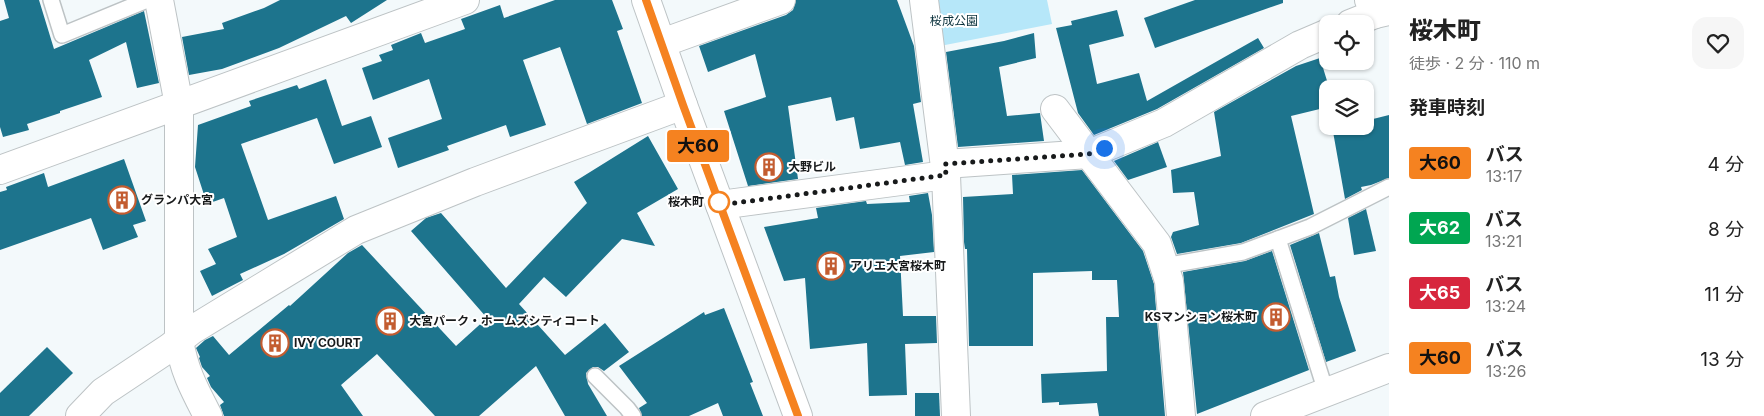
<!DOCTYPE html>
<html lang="ja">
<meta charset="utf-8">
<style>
body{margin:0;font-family:Inter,"Noto Sans JP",sans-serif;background:#f6f6f6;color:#222;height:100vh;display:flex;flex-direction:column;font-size:19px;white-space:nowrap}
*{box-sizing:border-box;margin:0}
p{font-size:16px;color:#767676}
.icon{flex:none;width:28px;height:28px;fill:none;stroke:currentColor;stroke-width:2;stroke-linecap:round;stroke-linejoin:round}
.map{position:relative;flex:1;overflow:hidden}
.side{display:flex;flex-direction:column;background:#fff;width:375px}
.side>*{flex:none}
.badge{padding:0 10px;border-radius:4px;font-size:18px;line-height:32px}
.tools{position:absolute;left:1319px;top:15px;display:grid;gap:10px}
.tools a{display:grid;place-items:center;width:55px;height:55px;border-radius:10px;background:#fff;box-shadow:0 1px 4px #0004;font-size:25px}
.you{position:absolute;width:25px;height:25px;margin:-12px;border:4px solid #fff;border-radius:50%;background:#1a73e8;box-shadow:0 0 0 8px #1a73e833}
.map>.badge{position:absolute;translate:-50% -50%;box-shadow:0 0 0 2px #fff}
h2{padding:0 20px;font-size:19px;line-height:45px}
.round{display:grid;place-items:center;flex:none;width:52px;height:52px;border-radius:15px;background:#f6f6f6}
.summary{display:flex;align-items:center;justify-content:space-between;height:85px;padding:0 20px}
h1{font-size:24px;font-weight:800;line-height:38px}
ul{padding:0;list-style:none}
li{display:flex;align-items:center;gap:15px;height:65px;padding:0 20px}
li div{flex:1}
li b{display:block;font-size:19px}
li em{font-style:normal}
li .badge{min-width:55px;font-weight:700;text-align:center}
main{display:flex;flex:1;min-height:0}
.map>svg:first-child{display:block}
</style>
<main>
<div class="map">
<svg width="1389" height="416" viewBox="0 0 1389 416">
<rect width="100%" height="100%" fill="#f3f9fb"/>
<path fill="#b6e7f9" d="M929,0H1047L1052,24L935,47Z"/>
<g fill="#1d748d">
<path d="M4,0H39L54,49L144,11L159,83L137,88L126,42L89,60L102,97L60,111V113L27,124L29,130L3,137L0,127V21L9,18Z"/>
<path d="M280,0H387L351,23L346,16L279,48L222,69L189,75L182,37L224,29L222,23L264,8Z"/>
<path d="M555,0H612L623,29L617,31L642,103L587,124L560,47L523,60L546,125L510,137L506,125L447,146L449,150L398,168L388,138L442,119L429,79L373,100L362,68L382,61L379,55L393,50L391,45L421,33L425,43L465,29L461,19L500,5L504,18Z"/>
<path d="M796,0H897L914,46L921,102L913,104L923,162L905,165L900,142L860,149L854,117L836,121L831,97L788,106L798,179L748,186L724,111L766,97L755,54L708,72L699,46L786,15L793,10Z"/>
<path d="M1195,0H1283V3L1155,48L1144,18Z"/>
<path d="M1117,10L1124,36L1089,45L1097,84L1139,73L1147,101L1258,38L1264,48L1157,109L1094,135L1078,113L1056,28L1072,25L1071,21Z"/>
<path d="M1034,33L1036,58L999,67L1007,116L1040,113L1044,141L958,147L946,52L1004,41Z"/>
<path d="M1320,58L1328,84V107L1291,116L1314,214L1241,243L1177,254L1171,237L1173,232L1199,225L1194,192L1173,193L1171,170L1221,156L1214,112L1296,66Z"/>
<path d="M326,79L342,126L371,116L382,147L334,164L317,118L241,144L268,220L336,196L344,219L284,254L240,274L243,280L212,296L200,271L216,264L208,249L237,237L224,198L207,204L195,167L198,125L251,106L249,101L297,85L299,89Z"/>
<path d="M1389,115V178L1371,185L1361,187L1362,190L1345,199L1332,126H1365V121Z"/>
<path d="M648,136L678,189L637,213L655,246L622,239L566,297L544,277L519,304L565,355L605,323L629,352L604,371L598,367H593L586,373L588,384L607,416H565L536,366L479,416H435L377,354L341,385L363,416H224L220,405L224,402L211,387L207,378L210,376L202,367L199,358L200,357L196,348L205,340L213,336L229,355L289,305L290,306L348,253L362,245L456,346L487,318L411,231L426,218L441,213L506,288L587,203L574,182Z"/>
<path d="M1158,142L1167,167L1128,180L1114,161Z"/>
<path d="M124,159L146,221L133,225L138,237L103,250L91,218L0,250V192L7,190L6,187L44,173L48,187Z"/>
<path d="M1082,170L1143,251L1154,284L1165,416H1099L1097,403L1059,405V402L1042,403L1041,374L1107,371L1106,317H1119L1117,280H1092V271L1033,273V346H969L967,249H965L964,242L963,197L1013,194L1012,175Z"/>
<path d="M928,193L932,215L934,252L900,256L903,316H936L937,343L905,344L907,395L869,396L867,343L810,349L805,278L784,281L764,227L818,218L816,208L866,201L867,204L910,202L909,196Z"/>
<path d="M1366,209L1376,251L1354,255L1348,218Z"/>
<path d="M1319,233L1330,277L1335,276L1339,297L1356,351L1326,362L1290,245Z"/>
<path d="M1272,251L1309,370L1197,414L1183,272L1245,261Z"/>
<path d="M724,308L753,382L750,383L763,416H723L718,403L689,416H642L639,408L647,403L619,366L704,312L705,315Z"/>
<path d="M47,347L73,373L29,416H0V393Z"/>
<path d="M915,393H939L940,416H915Z"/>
</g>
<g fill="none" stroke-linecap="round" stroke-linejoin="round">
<g stroke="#bdc3c5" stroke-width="18">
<g id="service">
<path d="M51,0L62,35L147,0"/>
<path d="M1278,239L1326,392"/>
<path d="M1164,266L1243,252L1310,227L1389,187"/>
<path d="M595,376L627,408L633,416"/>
</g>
</g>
<g stroke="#bdc3c5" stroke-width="30">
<g id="minor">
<path d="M159,0L179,105V340C184,371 194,389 208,416"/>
<path d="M924,0L946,175L956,416"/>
<path d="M1369,0L1375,14L1389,11"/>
<path d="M1350,24L1375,14"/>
<path d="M662,43L781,0"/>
<path d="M1055,109L1157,244L1169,281L1181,416"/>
<path d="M945,164L1089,154L1164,123L1300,45L1328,33"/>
<path d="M0,170L465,0"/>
<path d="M720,205L946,175"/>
<path d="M80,416L103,392L169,348L192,330L356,230L475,182L683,105"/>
</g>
</g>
<g stroke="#bdc3c5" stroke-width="30">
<path id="primary" d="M1265,416L1389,368"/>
</g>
<g stroke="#bdc3c5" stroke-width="30">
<path id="trunk" d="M646,0L683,105L798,416"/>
</g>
<use href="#service" stroke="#fff" stroke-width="15"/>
<use href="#minor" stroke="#fff" stroke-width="28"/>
<use href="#primary" stroke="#fff" stroke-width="28"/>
<use href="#trunk" stroke="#fff" stroke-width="28"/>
</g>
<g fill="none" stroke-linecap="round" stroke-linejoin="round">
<g stroke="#fff" stroke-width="11">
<path id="line" d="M646,0L683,105L798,416"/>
</g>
<use href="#line" stroke="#f58220" stroke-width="8"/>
<path stroke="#181a1b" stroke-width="5" stroke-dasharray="0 9" d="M719,202L720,205L946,175L945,164L1089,154L1104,148"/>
</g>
<defs>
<g id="building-ring" transform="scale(1.4375)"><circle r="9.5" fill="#fff" stroke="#c35c30" stroke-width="1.5"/><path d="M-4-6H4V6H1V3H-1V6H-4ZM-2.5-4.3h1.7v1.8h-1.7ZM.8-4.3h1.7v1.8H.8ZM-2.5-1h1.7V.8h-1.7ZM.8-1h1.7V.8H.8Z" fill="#c35c30"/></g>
</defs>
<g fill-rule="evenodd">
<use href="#building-ring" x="769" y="167"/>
<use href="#building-ring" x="122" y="200"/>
<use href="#building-ring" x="831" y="266"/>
<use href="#building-ring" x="1276" y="317"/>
<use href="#building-ring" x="390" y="321"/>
<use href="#building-ring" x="275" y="343"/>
</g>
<circle fill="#fff" stroke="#f58220" stroke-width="2.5" cx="719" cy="202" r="10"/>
<g text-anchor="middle" stroke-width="4" stroke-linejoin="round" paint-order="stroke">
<g font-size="12" fill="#082f3a" stroke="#fff">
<text x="954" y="25">桜成公園</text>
</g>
<g font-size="12" font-weight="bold" fill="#181a1b" stroke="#fff" text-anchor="start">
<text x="788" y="171">大野ビル</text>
<text x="141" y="204">グランパ大宮</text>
<text x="850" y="270">アリエ大宮桜木町</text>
<text x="1257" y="321" text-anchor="end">KSマンション桜木町</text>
<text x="409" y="325">大宮パーク・ホームズシティコート</text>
<text x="294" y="347">IVY COURT</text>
</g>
<g font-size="12" font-weight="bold" fill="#181a1b" stroke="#fff" text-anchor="end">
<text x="704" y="206">桜木町</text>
</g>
</g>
</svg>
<div class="tools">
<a><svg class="icon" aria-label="locate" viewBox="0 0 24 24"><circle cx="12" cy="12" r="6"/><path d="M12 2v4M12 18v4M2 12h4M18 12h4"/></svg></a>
<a><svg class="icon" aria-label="layers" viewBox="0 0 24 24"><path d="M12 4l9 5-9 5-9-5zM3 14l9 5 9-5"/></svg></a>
</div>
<div class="you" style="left:1104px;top:148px"></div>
<b class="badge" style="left:698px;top:146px;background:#f58220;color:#111">大60</b>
</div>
<section class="side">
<div class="summary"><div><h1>桜木町</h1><p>徒歩 · 2 分 · 110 m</p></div><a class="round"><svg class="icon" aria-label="heart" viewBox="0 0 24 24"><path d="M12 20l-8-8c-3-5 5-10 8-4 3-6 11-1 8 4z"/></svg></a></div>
<h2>発車時刻</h2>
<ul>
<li><span class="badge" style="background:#f58220;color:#111">大60</span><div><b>バス</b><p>13:17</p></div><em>4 分</em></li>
<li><span class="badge" style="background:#00a651;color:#fff">大62</span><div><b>バス</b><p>13:21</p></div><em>8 分</em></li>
<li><span class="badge" style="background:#d7263d;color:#fff">大65</span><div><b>バス</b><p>13:24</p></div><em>11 分</em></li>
<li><span class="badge" style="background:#f58220;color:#111">大60</span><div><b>バス</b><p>13:26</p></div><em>13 分</em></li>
</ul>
</section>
</main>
